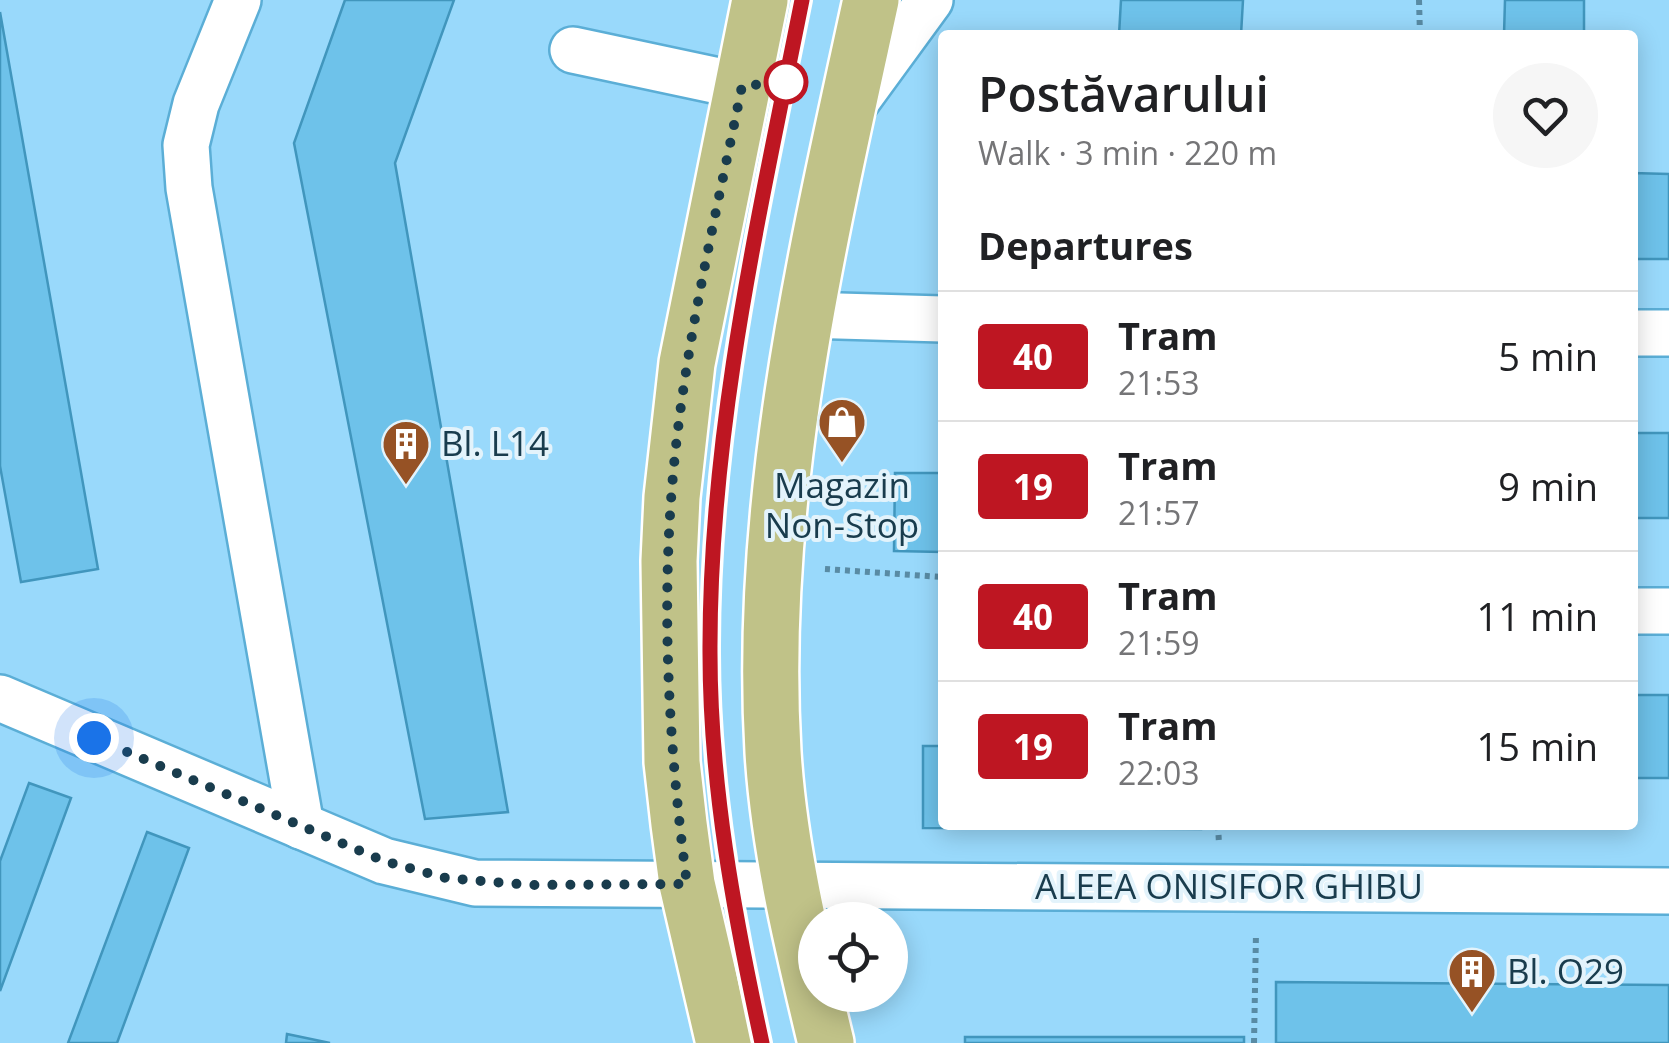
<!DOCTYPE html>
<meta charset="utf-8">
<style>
body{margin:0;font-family:"Open Sans",sans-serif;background:#f6f6f6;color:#202124;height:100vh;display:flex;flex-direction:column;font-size:38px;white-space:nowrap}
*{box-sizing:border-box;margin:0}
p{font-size:32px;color:#757577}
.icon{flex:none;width:55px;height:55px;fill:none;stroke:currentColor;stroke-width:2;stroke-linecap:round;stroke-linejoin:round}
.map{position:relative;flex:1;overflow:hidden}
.side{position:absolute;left:938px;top:30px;width:700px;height:800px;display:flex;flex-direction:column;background:#fff;border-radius:10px;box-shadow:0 5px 25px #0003}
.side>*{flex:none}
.badge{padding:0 20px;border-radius:8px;font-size:35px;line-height:65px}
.controls{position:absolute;left:798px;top:902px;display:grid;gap:20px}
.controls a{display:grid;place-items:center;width:110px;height:110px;border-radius:50%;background:#fff;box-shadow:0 5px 25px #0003;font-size:50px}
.you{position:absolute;width:50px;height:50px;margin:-25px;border:8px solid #fff;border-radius:50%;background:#1a73e8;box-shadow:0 0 0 15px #1a73e833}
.map>.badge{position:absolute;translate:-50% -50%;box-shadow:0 0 0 5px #fff}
h2{padding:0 40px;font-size:38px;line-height:90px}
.round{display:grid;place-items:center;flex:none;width:105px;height:105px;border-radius:52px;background:#f6f6f6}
.headline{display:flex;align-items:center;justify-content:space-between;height:170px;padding:0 40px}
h1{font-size:48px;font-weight:600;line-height:75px}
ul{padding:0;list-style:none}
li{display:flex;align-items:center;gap:30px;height:130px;padding:0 40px;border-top:2px solid #e0e0e0}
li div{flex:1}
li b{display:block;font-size:38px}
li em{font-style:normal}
li .badge{min-width:110px;font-weight:700;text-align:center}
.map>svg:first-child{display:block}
</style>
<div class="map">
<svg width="1669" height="1043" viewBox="0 0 1669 1043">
<rect width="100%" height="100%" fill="#99d9fb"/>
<g fill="#6ec2ea" stroke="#4196bd" stroke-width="2.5">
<path d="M345,0H454L395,163L508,812L425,819L294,143Z"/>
<path d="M1121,0H1243L1241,35H1119Z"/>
<path d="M1505,0H1584V35H1504Z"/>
<path d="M0,12L98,569L21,582L0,466Z"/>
<path d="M1632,173L1669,174V259H1632Z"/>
<rect x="1632" y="433" width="37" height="85"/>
<path d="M895,473H942V552L894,551Z"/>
<rect x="1632" y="695" width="37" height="83"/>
<path d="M923,746H942V825H1201V829L923,828Z"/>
<path d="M29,783L71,798L0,991V861Z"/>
<path d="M147,832L189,848L117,1043H68Z"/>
<path d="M1276,982L1669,985V1043H1276Z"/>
<path d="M287,1034L330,1043H286Z"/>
<rect x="965" y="1037" width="279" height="6"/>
</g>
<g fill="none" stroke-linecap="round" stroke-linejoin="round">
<g stroke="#5baed6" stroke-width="50">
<g id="minor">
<path d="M238,0L196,104L186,145L189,188L301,826"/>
<path d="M573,50L742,86"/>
<path d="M849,111L930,0"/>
<path d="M805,315L942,319"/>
<path d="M1632,333H1669"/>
<path d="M1632,611H1669"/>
<path d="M0,698L384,861L475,883L1669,891"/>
</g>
</g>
<g stroke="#fff" stroke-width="60">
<g id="major">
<path d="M724,1043L687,884L679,824L672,762L669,561L672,497L687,363L760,0"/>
<path d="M826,1043C803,947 779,850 773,752C758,496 817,248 871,0"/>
</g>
</g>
<g stroke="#598ba4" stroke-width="6" stroke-dasharray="5 5" stroke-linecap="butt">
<path d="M1419,0L1420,35"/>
<path d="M825,569L942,577"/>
<path d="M1218,825L1219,844"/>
<path d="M1254,1043L1256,933"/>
</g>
<use href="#minor" stroke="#fff" stroke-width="45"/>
<use href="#major" stroke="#c0c288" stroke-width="55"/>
</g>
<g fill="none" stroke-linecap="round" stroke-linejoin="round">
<g stroke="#fff" stroke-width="22">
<path id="line" d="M762,1043C734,914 710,785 710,653C709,431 759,216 802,0"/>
</g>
<use href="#line" stroke="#be1622" stroke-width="15"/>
<path stroke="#193c4d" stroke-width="10" stroke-dasharray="0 18" d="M94,738L384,861L446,878L530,885L687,884C667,734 659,580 678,429C692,314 719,200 742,86L786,82"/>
</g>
<defs>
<g id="shop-pin" transform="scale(2.5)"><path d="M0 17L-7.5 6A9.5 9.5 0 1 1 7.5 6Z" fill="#965225" stroke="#e3f3fb"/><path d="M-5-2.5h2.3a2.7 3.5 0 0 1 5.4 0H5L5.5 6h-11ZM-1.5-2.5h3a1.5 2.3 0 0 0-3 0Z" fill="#fff"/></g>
<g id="building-pin" transform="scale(2.5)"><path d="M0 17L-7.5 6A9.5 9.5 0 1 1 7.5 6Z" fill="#965225" stroke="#e3f3fb"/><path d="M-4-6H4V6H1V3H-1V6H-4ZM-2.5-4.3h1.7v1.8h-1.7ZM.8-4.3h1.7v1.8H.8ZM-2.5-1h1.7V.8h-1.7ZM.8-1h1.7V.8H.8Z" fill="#fff"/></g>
</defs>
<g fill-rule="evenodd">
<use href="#shop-pin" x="842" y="422"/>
<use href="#building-pin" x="406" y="444"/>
<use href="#building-pin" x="1472" y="972"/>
</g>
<circle fill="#fff" stroke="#be1622" stroke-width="5" cx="786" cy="82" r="20"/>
<g text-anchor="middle" stroke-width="8" stroke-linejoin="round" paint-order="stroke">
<g font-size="35" fill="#193c4d" stroke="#e3f3fb" text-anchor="start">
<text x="441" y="456">Bl. L14</text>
<text x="842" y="498" text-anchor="middle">Magazin<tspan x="842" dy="40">Non-Stop</tspan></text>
<text x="1507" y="984">Bl. O29</text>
</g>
<g font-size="35" fill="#193c4d" stroke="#e3f3fb">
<text x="1229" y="899">ALEEA ONISIFOR GHIBU</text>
</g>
</g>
</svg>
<div class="controls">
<a><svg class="icon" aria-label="locate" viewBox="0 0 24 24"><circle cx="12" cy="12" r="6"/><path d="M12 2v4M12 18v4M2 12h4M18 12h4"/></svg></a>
</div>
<div class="you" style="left:94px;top:738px"></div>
<section class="side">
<div class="headline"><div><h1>Postăvarului</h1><p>Walk · 3 min · 220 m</p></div><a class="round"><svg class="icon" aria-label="heart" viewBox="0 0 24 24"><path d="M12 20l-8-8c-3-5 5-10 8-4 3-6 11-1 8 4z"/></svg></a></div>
<h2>Departures</h2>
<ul>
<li><span class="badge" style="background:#be1622;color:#fff">40</span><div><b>Tram</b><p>21:53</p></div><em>5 min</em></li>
<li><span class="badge" style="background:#be1622;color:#fff">19</span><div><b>Tram</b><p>21:57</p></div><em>9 min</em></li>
<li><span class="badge" style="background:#be1622;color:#fff">40</span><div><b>Tram</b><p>21:59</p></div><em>11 min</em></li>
<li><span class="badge" style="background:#be1622;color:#fff">19</span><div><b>Tram</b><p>22:03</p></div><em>15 min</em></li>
</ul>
</section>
</div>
